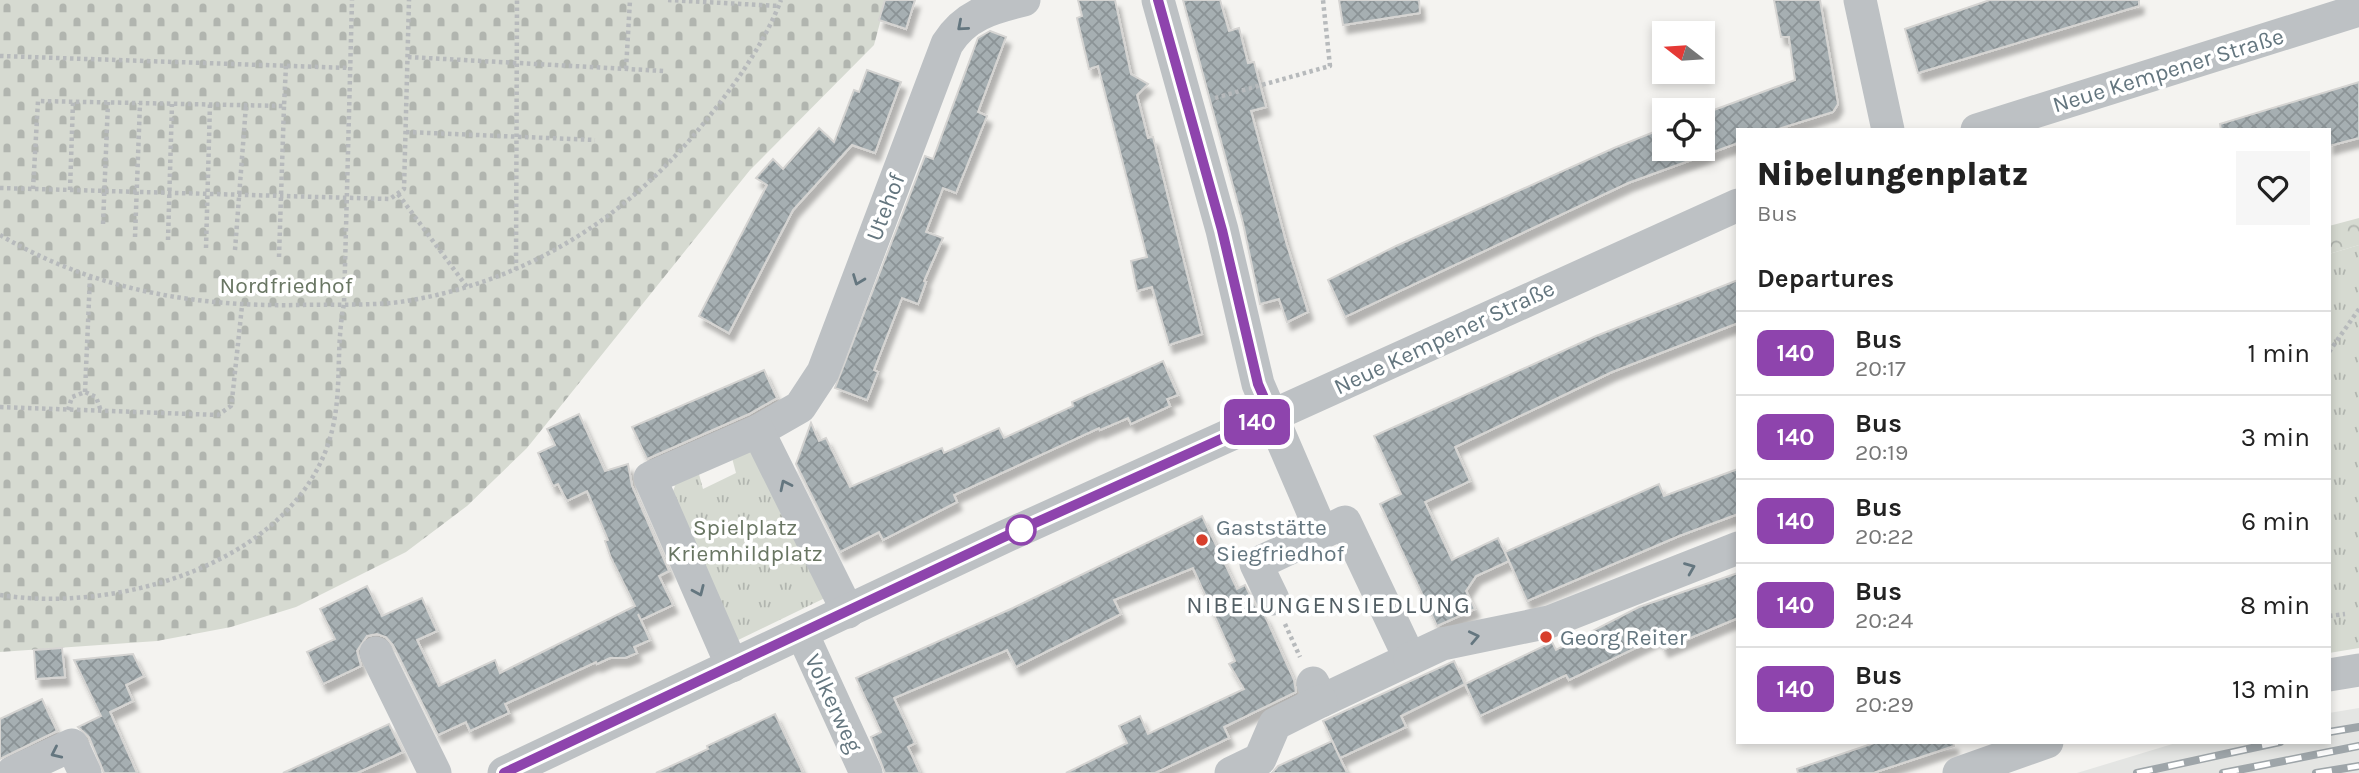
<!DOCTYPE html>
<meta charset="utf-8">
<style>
body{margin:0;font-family:Karla,sans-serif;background:#f6f6f6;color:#222;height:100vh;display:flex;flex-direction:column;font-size:26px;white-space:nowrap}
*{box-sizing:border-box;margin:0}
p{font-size:23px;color:#767676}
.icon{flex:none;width:38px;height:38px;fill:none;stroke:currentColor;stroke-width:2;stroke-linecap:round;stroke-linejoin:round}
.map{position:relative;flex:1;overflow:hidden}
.side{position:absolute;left:1736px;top:128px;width:595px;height:616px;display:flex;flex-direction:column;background:#fff;border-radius:0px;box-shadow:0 4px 10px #0003}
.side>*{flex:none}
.badge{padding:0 14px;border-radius:10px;font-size:24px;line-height:46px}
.needle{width:46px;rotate:287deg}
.buttons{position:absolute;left:1652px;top:21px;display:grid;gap:14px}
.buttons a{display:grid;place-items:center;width:63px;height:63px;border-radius:0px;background:#fff;box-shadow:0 4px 10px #0003;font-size:35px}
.map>.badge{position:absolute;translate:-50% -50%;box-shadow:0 0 0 4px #fff}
h2{padding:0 21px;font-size:26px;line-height:63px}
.round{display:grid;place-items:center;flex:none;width:74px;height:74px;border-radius:0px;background:#f6f6f6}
.headline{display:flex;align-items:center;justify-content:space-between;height:119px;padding:0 21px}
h1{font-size:33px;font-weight:800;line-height:52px}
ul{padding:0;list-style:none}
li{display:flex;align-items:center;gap:21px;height:84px;padding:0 21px;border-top:2px solid #e0e0e0}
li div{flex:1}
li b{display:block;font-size:26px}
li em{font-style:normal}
li .badge{min-width:77px;font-weight:700;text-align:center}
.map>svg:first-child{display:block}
</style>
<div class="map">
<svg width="2359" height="773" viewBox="0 0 2359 773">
<defs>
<pattern id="forest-crowns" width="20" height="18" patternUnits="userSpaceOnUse" patternTransform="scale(1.75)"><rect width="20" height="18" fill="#d6dad1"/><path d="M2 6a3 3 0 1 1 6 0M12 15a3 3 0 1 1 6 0" fill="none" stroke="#b1b5af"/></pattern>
<pattern id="cemetery-stones" width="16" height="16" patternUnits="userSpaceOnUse" patternTransform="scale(1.75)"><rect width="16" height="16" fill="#d6dad1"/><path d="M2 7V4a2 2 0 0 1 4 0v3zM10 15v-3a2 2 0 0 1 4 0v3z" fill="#b1b5af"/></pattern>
<pattern id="park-tufts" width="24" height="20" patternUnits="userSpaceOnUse" patternTransform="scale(1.75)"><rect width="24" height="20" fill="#d6dad1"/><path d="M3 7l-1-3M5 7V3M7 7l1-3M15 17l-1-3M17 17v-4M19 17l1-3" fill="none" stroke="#b1b5af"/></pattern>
<pattern id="building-cross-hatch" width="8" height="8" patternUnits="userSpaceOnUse" patternTransform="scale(1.75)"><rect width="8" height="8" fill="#a6afb2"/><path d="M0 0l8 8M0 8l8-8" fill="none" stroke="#8b9396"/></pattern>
<filter id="shadow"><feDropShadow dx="4.5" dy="8" stdDeviation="2" flood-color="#0004"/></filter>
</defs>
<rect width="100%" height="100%" fill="#f4f3f0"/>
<path fill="#e4e5e3" d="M2359,708V773H2077L2179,742H2329V713Z"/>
<path fill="url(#forest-crowns)" d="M2359,218V245L2329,254V226Z"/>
<path fill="url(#cemetery-stones)" d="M0,0H886L874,45L750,170L527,448L467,506L406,552L296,607L231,627L157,641L0,652Z"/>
<g fill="url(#park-tufts)">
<path d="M2359,245V648L2329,653V254Z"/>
<path d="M751,448L827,597L734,642L673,491L675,486L671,484L697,467L703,489L736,473L732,458Z"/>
</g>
<g fill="url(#building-cross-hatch)" stroke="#d5d4d2" stroke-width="2" filter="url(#shadow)">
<path d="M885,0H915L906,29L879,20Z"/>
<path d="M1078,0H1115L1131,74L1148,84L1137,95L1148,138L1153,137L1202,334L1169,345L1152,287L1137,291L1131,261L1147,257L1098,66L1089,69L1077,18L1082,16Z"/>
<path d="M1183,0H1220L1229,31L1239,28L1248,63L1254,62L1266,107L1251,111L1286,242L1308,312L1287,322L1279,299L1260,304L1243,223Z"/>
<path d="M1339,0H1419L1420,13L1343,25Z"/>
<path d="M1774,0H1820L1838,104L1833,112L1775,130H1738V143L1628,183L1345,317L1328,280L1396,246L1614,148L1664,128V149H1703V114L1795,80L1789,37H1781Z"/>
<path d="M1990,0H2139V6L1918,73L1905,29Z"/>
<path d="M990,31L1006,37L978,112L987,116L956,193L943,188L926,232L943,238L924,281L926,282L918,304L902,298L874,370L878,372L867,400L835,388L925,156L933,159L978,38Z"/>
<path d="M867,70L901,82L875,153L852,145L793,210L729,333L699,316L767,185L756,178L773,159L783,169L819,128L834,142L854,90L859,92Z"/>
<path d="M2359,82V138L2329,146V130H2221L2220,124Z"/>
<path d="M1738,280V323L1612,372L1455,447L1470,481L1425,502L1452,560L1498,538L1509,561L1476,576L1466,591L1475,609L1437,626L1380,504L1401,494L1374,436L1596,336Z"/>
<path d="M1163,361L1178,395L1167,399L1170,406L1131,424L1128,418L1100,430L1099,428L954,495L957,502L883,540L879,532L840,552L796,464L811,423L819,441L826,438L850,487L942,448L944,453L999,428L1004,438L1073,406L1072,402Z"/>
<path d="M764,370L777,398L749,414L647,459L632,427Z"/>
<path d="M579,414L605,471L628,464L632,486L669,571L659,576L673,605L641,620L638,614L650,640L634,647L637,653L625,658H610L597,664L596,662L505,704L509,713L470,731L466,722L438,735L393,645L386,637L377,634L367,636L357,651L361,666L323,684L307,652L335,639L320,609L367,586L382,616L422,598L437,631L417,640L439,686L495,660L500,673L635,606L611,558L605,541L608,540L587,491L567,501L558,484L553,486L538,453L555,445L547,429Z"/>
<path d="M1738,469V514L1679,536L1527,601L1505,552L1659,484L1664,496Z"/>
<path d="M1202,516L1237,589L1245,585L1256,607L1265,616L1294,680L1296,692L1224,727L1229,738L1155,773H1066L1127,743L1119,726L1140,716L1148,734L1244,689L1229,664L1235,661L1193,568L1114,600L1121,614L1016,667L1007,650L894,698L915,743L908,747L920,773H885L871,737L881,732L856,678L1013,608Z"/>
<path d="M1738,573V618L1664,649L1658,637L1569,680L1566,675L1480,716L1465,684L1552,642L1556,650L1639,607Z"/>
<path d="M62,648L65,677L36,679L34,650Z"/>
<path d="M133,654L144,676L126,685L133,701L110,712L137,773H104L89,737L78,727L101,716L74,660Z"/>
<path d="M1454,661L1465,684L1401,716L1406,727L1340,758L1323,721Z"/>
<path d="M42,699L57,731L0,759V719Z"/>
<path d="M775,714L803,773H656L708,749L707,746Z"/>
<path d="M389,724L403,752L357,773H283Z"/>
<path d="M1332,741L1347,773H1272L1278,766Z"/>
<path d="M1877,742H1953L1954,746L1873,773H1798L1797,769Z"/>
</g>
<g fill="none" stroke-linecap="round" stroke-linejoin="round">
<g stroke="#b7babc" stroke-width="4.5" stroke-dasharray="3.5 3.5" stroke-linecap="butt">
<path d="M668,0L779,6"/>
<path d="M0,56L350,68"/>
<path d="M408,57L664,71"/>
<path d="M626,69L630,0"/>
<path d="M1215,98L1330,66L1323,0"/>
<path d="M406,132L595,140"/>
<path d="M0,188L390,199L404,189L409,0"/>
<path d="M33,189L38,101L284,106L286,66"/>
<path d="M70,190L73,102"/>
<path d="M398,194L467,287"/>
<path d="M103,224L108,102"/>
<path d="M0,235C92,289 193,307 299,305C332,304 367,306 400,302C520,284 622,222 699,129C731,90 763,47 781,0"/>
<path d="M135,237L140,103"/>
<path d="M168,240L172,104"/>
<path d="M206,248L210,104"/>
<path d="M235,250L246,105"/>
<path d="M279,257L284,106"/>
<path d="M516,270L517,0"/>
<path d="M2329,352L2359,309"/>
<path d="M85,392L90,277"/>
<path d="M0,407L218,415L231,406L232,400L242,306"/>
<path d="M68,410L72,397L85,392L96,397L101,411"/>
<path d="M0,595C113,613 281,567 326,450C345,400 334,355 344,304L352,0"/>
<path d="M2329,616L2345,614"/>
<path d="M1285,624L1300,657"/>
</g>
<g stroke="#bdc1c4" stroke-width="33">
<path d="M1158,0L1222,230L1258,384L1322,533"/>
<path d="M1860,0L1888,130"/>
<path d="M1977,130L2359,10"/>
<path d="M758,431L800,407L823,372L947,44C965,15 991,8 1024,0"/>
<path d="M1273,599L1256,564L1345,522L1410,659L1321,701L1313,683"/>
<path d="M802,633L866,773"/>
<path d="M376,653L435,773"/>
<path d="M1410,659L1442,644L1549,622L1738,548"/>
<path d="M732,666L650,478L758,431L848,612"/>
<path d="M2329,675L2359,670"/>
<path d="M12,773L72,745L85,773"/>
<path d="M504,773L1004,537L1738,205"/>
<path d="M1231,773L1260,759L1275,724L1321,701"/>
<path d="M1959,773L2047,742"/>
</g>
<g stroke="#9ea5a9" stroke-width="8">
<g id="rail">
<path d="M2329,732L2359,727"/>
<path d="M2137,773L2280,742"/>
<path d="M2223,773L2359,746"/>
<path d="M2316,773L2359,766"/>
</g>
</g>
<use href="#rail" stroke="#fff" stroke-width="5" stroke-dasharray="16" stroke-linecap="butt"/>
</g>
<defs><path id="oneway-chevron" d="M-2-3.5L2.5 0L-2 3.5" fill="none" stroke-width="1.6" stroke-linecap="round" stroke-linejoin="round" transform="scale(1.75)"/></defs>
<g stroke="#64767f">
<use href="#oneway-chevron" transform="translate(962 26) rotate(139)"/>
<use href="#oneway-chevron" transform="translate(858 280) rotate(111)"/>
<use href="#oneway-chevron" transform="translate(785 485) rotate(-116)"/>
<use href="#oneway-chevron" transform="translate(1690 568) rotate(-22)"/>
<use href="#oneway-chevron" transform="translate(699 591) rotate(66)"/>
<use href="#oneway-chevron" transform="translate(1474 637) rotate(-12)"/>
<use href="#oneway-chevron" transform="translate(56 753) rotate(155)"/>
</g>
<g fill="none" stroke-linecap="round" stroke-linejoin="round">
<g stroke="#fff" stroke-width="16">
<path id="line" d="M504,773L1004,537L1272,416L1258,384L1222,230L1158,0"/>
</g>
<use href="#line" stroke="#8e44ad" stroke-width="10"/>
</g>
<circle fill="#fff" stroke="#8e44ad" stroke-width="3.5" cx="1021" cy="530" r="14"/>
<g fill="#d73f2c" stroke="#fff" stroke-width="2.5">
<circle cx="1202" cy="540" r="7"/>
<circle cx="1546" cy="637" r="7"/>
</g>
<g text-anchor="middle" stroke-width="7" stroke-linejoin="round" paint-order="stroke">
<g font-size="23" fill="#64767f" stroke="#fff">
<text transform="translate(2168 70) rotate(-17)" y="8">Neue Kempener Straße</text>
<text transform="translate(885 207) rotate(-69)" y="8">Utehof</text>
<text transform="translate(1444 337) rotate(-25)" y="8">Neue Kempener Straße</text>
<text transform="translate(834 703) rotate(65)" y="8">Volkerweg</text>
</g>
<g font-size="23" fill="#697663" stroke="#fff">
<text x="286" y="293">Nordfriedhof</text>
<text x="745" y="535">Spielplatz<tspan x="745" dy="26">Kriemhildplatz</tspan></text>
</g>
<g font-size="23" fill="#64767f" stroke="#fff" text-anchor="start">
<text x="1216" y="535">Gaststätte<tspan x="1216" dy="26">Siegfriedhof</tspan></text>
<text x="1560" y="645">Georg Reiter</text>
</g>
<g font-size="24" letter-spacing="2" fill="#525e64" stroke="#fff">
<text x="1329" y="613">NIBELUNGENSIEDLUNG</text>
</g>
</g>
</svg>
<div class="buttons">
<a><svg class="needle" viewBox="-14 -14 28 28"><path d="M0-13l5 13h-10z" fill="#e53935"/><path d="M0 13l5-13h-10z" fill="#767676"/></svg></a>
<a><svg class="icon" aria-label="locate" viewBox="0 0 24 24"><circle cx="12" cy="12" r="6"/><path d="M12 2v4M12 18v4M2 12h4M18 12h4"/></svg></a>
</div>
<b class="badge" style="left:1257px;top:422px;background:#8e44ad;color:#fff">140</b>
<section class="side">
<div class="headline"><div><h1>Nibelungenplatz</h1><p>Bus</p></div><a class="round"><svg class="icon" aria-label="heart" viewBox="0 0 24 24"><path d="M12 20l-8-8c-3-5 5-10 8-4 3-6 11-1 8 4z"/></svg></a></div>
<h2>Departures</h2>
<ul>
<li><span class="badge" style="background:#8e44ad;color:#fff">140</span><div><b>Bus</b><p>20:17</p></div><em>1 min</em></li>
<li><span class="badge" style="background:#8e44ad;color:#fff">140</span><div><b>Bus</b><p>20:19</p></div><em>3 min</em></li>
<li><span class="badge" style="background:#8e44ad;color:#fff">140</span><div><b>Bus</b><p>20:22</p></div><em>6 min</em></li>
<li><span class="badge" style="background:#8e44ad;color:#fff">140</span><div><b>Bus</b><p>20:24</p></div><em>8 min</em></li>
<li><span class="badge" style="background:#8e44ad;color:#fff">140</span><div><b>Bus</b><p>20:29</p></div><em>13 min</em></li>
</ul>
</section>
</div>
